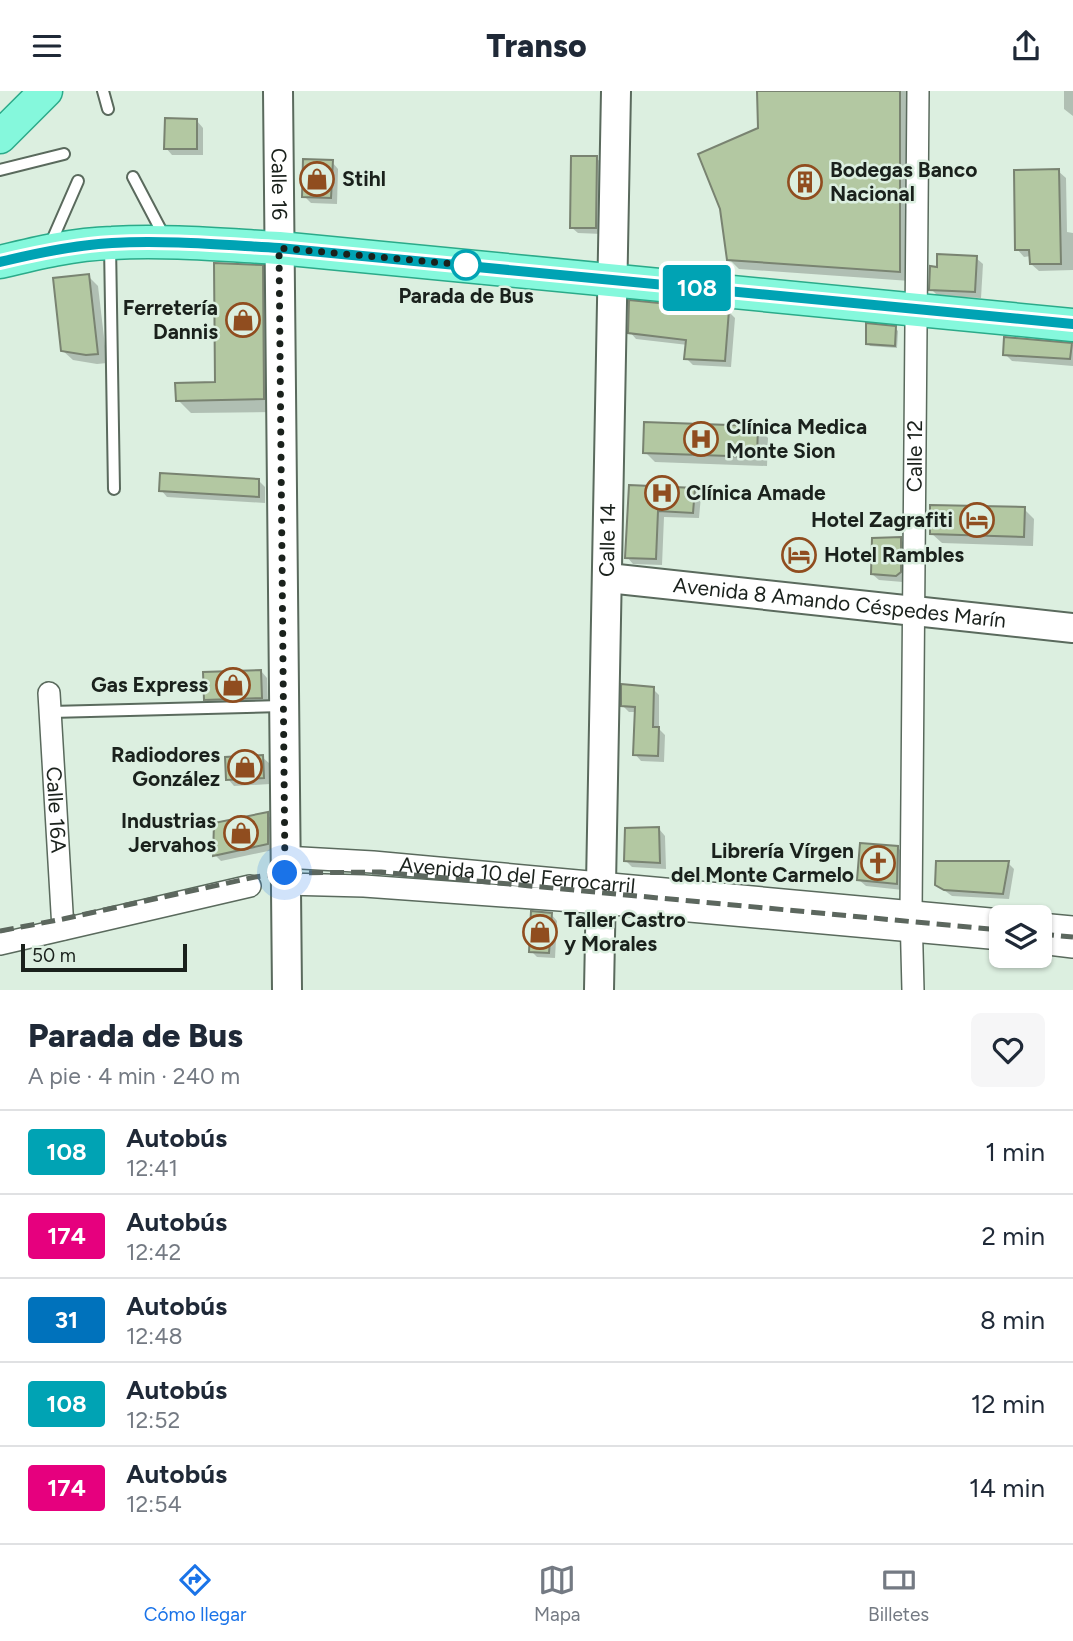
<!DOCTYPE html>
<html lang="es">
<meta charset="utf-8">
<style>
body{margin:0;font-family:Figtree,sans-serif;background:#f6f6f7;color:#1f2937;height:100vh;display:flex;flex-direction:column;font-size:26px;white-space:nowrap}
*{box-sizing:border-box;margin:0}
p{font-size:23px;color:#747a83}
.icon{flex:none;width:38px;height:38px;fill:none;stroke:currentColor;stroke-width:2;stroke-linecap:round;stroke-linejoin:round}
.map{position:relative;height:899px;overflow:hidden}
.details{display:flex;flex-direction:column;background:#fff;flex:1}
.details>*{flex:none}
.badge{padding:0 14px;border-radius:5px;font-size:24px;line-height:46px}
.controls{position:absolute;left:989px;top:814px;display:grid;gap:14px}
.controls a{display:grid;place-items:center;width:63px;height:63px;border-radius:10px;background:#fff;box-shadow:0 2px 5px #0004;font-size:35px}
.scale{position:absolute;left:21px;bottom:18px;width:166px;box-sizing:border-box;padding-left:7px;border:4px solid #1a211c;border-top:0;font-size:19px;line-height:24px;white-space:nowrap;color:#1a211c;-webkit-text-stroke:5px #dcefe0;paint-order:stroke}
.you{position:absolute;width:35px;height:35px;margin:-18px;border:5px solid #fff;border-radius:50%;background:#1a73e8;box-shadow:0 0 0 10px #1a73e833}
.map>.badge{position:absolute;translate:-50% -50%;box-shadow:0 0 0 4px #fff}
.round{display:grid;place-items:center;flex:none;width:74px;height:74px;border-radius:10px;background:#f6f6f7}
.head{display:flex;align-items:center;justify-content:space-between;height:119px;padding:0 28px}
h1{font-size:33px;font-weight:800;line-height:52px}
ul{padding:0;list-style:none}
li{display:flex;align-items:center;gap:21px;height:84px;padding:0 28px;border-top:2px solid #e0e1e3}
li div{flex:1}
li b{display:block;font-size:26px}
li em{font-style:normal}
li .badge{min-width:77px;font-weight:700;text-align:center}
header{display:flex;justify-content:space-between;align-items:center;height:91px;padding:0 28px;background:#fff;font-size:32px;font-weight:800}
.dock{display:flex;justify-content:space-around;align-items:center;height:98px;border-top:2px solid #e0e1e3;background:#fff;font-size:19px;color:#747a83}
.dock a{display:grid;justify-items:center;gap:4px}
.dock .current{color:#1a73e8}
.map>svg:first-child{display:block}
</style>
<header><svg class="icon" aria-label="menu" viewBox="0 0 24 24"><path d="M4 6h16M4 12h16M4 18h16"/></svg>Transo<svg class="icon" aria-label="share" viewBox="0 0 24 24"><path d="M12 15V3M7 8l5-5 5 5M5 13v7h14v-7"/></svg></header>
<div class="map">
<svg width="1073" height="899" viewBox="0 0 1073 899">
<rect width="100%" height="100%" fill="#dcefe0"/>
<g fill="#0003">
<path d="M759,0H909L910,190L739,178L729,168L760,38Z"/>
<path d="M1064,0H1073V25L1064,18Z"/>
<path d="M197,30L203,37V64H172L166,57Z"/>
<path d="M596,67L603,73L602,143L578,142L571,136Z"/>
<path d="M332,71L338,78L337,113L311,112L304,105Z"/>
<path d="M1058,80L1066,87L1067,141L1073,142V179L1039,180L1031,173V165L1024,166L1017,158Z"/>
<path d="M976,167L983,173L981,207L938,205L931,198L938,177Z"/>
<path d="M262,176L276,190L277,321L191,322L178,309L217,293Z"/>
<path d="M88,185L98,195L107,272L97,273L73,269L62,259Z"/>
<path d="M729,221L735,227L731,276L693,274L686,267L688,254L636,248L630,241Z"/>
<path d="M895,237L898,240L897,257L870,255L868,252Z"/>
<path d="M1006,248L1073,254V275L1012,270L1005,263Z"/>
<path d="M758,336L768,347L767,375L655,371L645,361Z"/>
<path d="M259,390L265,396V412L167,406L161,399Z"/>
<path d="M631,395L694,398L701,405L699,427L664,426L662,474L633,473L627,466Z"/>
<path d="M1024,418L1034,428L1033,455L942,452L931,442Z"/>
<path d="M900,448L907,455V488L903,491L879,489L872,483Z"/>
<path d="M261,580L267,587L268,613L212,615L206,608Z"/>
<path d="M653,598L659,604V638L665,644L664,671L641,670L635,663L636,621H629L623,615Z"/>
<path d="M262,666L269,672L270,693L234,695L228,688Z"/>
<path d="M267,723L273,730V759L221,770L215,764Z"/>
<path d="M659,738L665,745L666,778L632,776L626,770Z"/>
<path d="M898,757L904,763L903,799L866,795L859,789Z"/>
<path d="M1008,772L1014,778L1009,808L952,805L937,794Z"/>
<path d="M551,823L557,830L555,867L537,866L531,860Z"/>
</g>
<g fill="#b3c8a2" stroke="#798371" stroke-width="2">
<path d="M757,0H900V181L727,169L720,118L698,63L758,37Z"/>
<path d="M165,27L197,28V58H164Z"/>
<path d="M571,65H597L596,137H570Z"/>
<path d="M303,68L333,69L331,107L302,106Z"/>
<path d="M1059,78L1061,173H1030L1029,159H1015L1014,79Z"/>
<path d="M937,163L977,165L975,201L929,199L930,175L937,176Z"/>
<path d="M214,172L263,174L264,308L176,310L175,292L215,291Z"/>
<path d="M89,183L98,263L86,264L61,260L53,187Z"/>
<path d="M629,209L729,219L725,270L684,268L686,249L628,242Z"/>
<path d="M866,232L896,235L895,255L866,253Z"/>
<path d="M1004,246L1072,252L1070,268L1003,264Z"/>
<path d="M644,331L758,335L757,366L643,362Z"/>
<path d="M160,382L259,388V406L159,400Z"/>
<path d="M629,394L695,397L693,422L658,420L656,468L625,467Z"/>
<path d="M930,414L1025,416L1024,446L930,443Z"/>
<path d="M901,446V481L896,485L871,483L872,447Z"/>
<path d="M261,579L262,607L204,609L203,581Z"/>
<path d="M621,593L654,596L653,636H659L658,665L633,664L635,616L621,615Z"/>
<path d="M263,664L264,687L226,689L225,666Z"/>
<path d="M268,721V753L213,765L214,732Z"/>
<path d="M659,736L660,772L624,770L625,737Z"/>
<path d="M860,752L898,755L897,793L857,789Z"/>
<path d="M936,770H1009L1003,803L944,799L935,794Z"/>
<path d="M531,820L552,822L549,862L529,861Z"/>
</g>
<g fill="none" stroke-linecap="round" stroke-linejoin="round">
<g stroke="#5a6a5d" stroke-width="14">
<g id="lane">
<path d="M103,0L108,18"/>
<path d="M0,79L64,63"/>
<path d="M133,86L164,145"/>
<path d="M50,154L78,90"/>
<path d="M110,154L114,398"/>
<path d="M51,621L282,615"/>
</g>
</g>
<g stroke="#5a6a5d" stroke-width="24">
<g id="street">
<path id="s1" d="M49,602L63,838"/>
<path id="s2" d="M284,766L373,771L1001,829"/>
<path d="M285,793L364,795L601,812L1001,848"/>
<path d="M1040,833L1073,836"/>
<path d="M1040,852L1073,856"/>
<path d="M0,853L250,795"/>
<path id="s3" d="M913,899L911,821L918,0"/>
</g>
</g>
<g stroke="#5a6a5d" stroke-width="32">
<g id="secondary">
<path id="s4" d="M278,0L287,899"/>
<path id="s5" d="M608,487L1073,537"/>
<path id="s6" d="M599,899L616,0"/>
</g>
</g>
<g stroke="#2baa89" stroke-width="35">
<g id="primary">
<path d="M0,46L46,0"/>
<path d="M0,171C37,162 74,153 112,152C167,149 223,154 279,157L1073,234"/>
</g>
</g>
<use href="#lane" stroke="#fff" stroke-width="10"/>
<use href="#street" stroke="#fff" stroke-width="21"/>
<use href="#secondary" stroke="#fff" stroke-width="28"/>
<use href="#primary" stroke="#85f8dc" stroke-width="32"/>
<g stroke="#5c675e" stroke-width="5" stroke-dasharray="14 7" stroke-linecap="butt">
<path d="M0,840L63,828L255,786L285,782L381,781L1001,839"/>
<path d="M1040,843L1073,846"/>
</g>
</g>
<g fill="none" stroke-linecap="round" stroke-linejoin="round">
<g stroke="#fff" stroke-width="16">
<path id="line" d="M0,171C37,162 74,154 112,152C167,149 223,154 279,157L1073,233"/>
</g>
<use href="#line" stroke="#00a3b4" stroke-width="10"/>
<path stroke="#1a211c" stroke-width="7" stroke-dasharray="0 12.6" d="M285,782L279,157L466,174"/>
</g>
<defs>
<g id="shop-ring" transform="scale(1.75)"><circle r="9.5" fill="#dcefe0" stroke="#904d1f" stroke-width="1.5"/><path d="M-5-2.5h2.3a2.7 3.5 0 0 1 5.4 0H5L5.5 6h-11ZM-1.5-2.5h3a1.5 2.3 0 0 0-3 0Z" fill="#904d1f"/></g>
<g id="building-ring" transform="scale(1.75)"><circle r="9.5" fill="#dcefe0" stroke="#904d1f" stroke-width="1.5"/><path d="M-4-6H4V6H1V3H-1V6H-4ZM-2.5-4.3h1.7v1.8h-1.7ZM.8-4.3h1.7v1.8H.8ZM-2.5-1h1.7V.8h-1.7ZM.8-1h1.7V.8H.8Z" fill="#904d1f"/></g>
<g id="hospital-ring" transform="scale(1.75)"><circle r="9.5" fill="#dcefe0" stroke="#904d1f" stroke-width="1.5"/><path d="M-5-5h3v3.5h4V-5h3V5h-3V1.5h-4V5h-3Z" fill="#904d1f"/></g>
<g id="hotel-ring" transform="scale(1.75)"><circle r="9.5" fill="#dcefe0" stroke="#904d1f" stroke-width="1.5"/><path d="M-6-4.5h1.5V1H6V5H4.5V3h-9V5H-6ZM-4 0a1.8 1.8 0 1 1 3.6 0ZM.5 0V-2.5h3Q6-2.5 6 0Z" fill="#904d1f"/></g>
<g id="church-ring" transform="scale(1.75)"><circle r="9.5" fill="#dcefe0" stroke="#904d1f" stroke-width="1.5"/><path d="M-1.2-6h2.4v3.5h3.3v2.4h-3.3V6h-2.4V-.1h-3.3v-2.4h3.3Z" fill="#904d1f"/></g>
</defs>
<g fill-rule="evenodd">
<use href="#shop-ring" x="317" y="88"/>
<use href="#building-ring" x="805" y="91"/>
<use href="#shop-ring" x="243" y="229"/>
<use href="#hospital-ring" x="701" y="348"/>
<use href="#hospital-ring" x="662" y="402"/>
<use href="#hotel-ring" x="977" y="429"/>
<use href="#hotel-ring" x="799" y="464"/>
<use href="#shop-ring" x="233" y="594"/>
<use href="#shop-ring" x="245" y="676"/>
<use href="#shop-ring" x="241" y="742"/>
<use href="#church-ring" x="878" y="772"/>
<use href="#shop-ring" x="540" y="841"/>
</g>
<circle fill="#fff" stroke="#00a3b4" stroke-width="3.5" cx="466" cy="174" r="14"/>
<g text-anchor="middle" stroke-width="5" stroke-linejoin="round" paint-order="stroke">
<g font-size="21" font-weight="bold" fill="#1a211c" stroke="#dcefe0" text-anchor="start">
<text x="830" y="86">Bodegas Banco<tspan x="830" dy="24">Nacional</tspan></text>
<text x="342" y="95">Stihl</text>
<text x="218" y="224" text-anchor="end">Ferretería<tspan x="218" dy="24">Dannis</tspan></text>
<text x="726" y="343">Clínica Medica<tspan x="726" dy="24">Monte Sion</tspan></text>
<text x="686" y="409">Clínica Amade</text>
<text x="953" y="436" text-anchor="end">Hotel Zagrafiti</text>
<text x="824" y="471">Hotel Rambles</text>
<text x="208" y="601" text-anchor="end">Gas Express</text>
<text x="220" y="671" text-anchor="end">Radiodores<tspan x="220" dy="24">González</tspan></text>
<text x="216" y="737" text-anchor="end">Industrias<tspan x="216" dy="24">Jervahos</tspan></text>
<text x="854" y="767" text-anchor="end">Librería Vírgen<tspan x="854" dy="24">del Monte Carmelo</tspan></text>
<text x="564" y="836">Taller Castro<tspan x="564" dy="24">y Morales</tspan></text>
</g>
<g font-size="21" fill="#1a211c" stroke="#dcefe0">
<text dy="7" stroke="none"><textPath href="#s4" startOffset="93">Calle 16</textPath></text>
<text dy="7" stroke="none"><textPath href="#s3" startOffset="534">Calle 12</textPath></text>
<text dy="7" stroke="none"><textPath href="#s6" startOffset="450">Calle 14</textPath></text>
<text dy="7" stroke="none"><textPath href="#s5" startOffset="233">Avenida 8 Amando Céspedes Marín</textPath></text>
<text dy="7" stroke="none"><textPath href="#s1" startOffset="117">Calle 16A</textPath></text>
<text dy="7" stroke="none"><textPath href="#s2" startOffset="234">Avenida 10 del Ferrocarril</textPath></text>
</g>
<g font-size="21" font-weight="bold" fill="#1a211c" stroke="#dcefe0">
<text x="466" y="212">Parada de Bus</text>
</g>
</g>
</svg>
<div class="controls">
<a><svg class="icon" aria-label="layers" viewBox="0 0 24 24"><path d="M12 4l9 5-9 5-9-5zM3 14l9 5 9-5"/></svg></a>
</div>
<div class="scale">50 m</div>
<div class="you" style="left:285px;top:782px"></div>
<b class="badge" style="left:697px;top:197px;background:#00a3b4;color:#fff">108</b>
</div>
<section class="details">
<div class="head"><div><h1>Parada de Bus</h1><p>A pie · 4 min · 240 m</p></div><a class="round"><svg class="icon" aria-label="heart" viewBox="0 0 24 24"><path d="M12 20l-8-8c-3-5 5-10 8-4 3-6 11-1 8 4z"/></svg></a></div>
<ul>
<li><span class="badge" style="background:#00a3b4;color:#fff">108</span><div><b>Autobús</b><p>12:41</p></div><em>1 min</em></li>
<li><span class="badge" style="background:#e6007e;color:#fff">174</span><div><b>Autobús</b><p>12:42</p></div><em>2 min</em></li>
<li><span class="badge" style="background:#0072bc;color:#fff">31</span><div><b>Autobús</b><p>12:48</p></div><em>8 min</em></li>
<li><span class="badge" style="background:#00a3b4;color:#fff">108</span><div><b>Autobús</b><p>12:52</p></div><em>12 min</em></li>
<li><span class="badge" style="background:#e6007e;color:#fff">174</span><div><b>Autobús</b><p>12:54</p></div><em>14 min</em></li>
</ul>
</section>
<nav class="dock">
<a class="current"><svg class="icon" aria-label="directions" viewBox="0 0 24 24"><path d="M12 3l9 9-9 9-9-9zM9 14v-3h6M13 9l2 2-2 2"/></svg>Cómo llegar</a>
<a><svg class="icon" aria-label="map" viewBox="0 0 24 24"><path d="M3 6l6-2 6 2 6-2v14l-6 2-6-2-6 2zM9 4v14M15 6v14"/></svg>Mapa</a>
<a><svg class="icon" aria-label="tickets" viewBox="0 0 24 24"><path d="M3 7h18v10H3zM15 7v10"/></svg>Billetes</a>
</nav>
